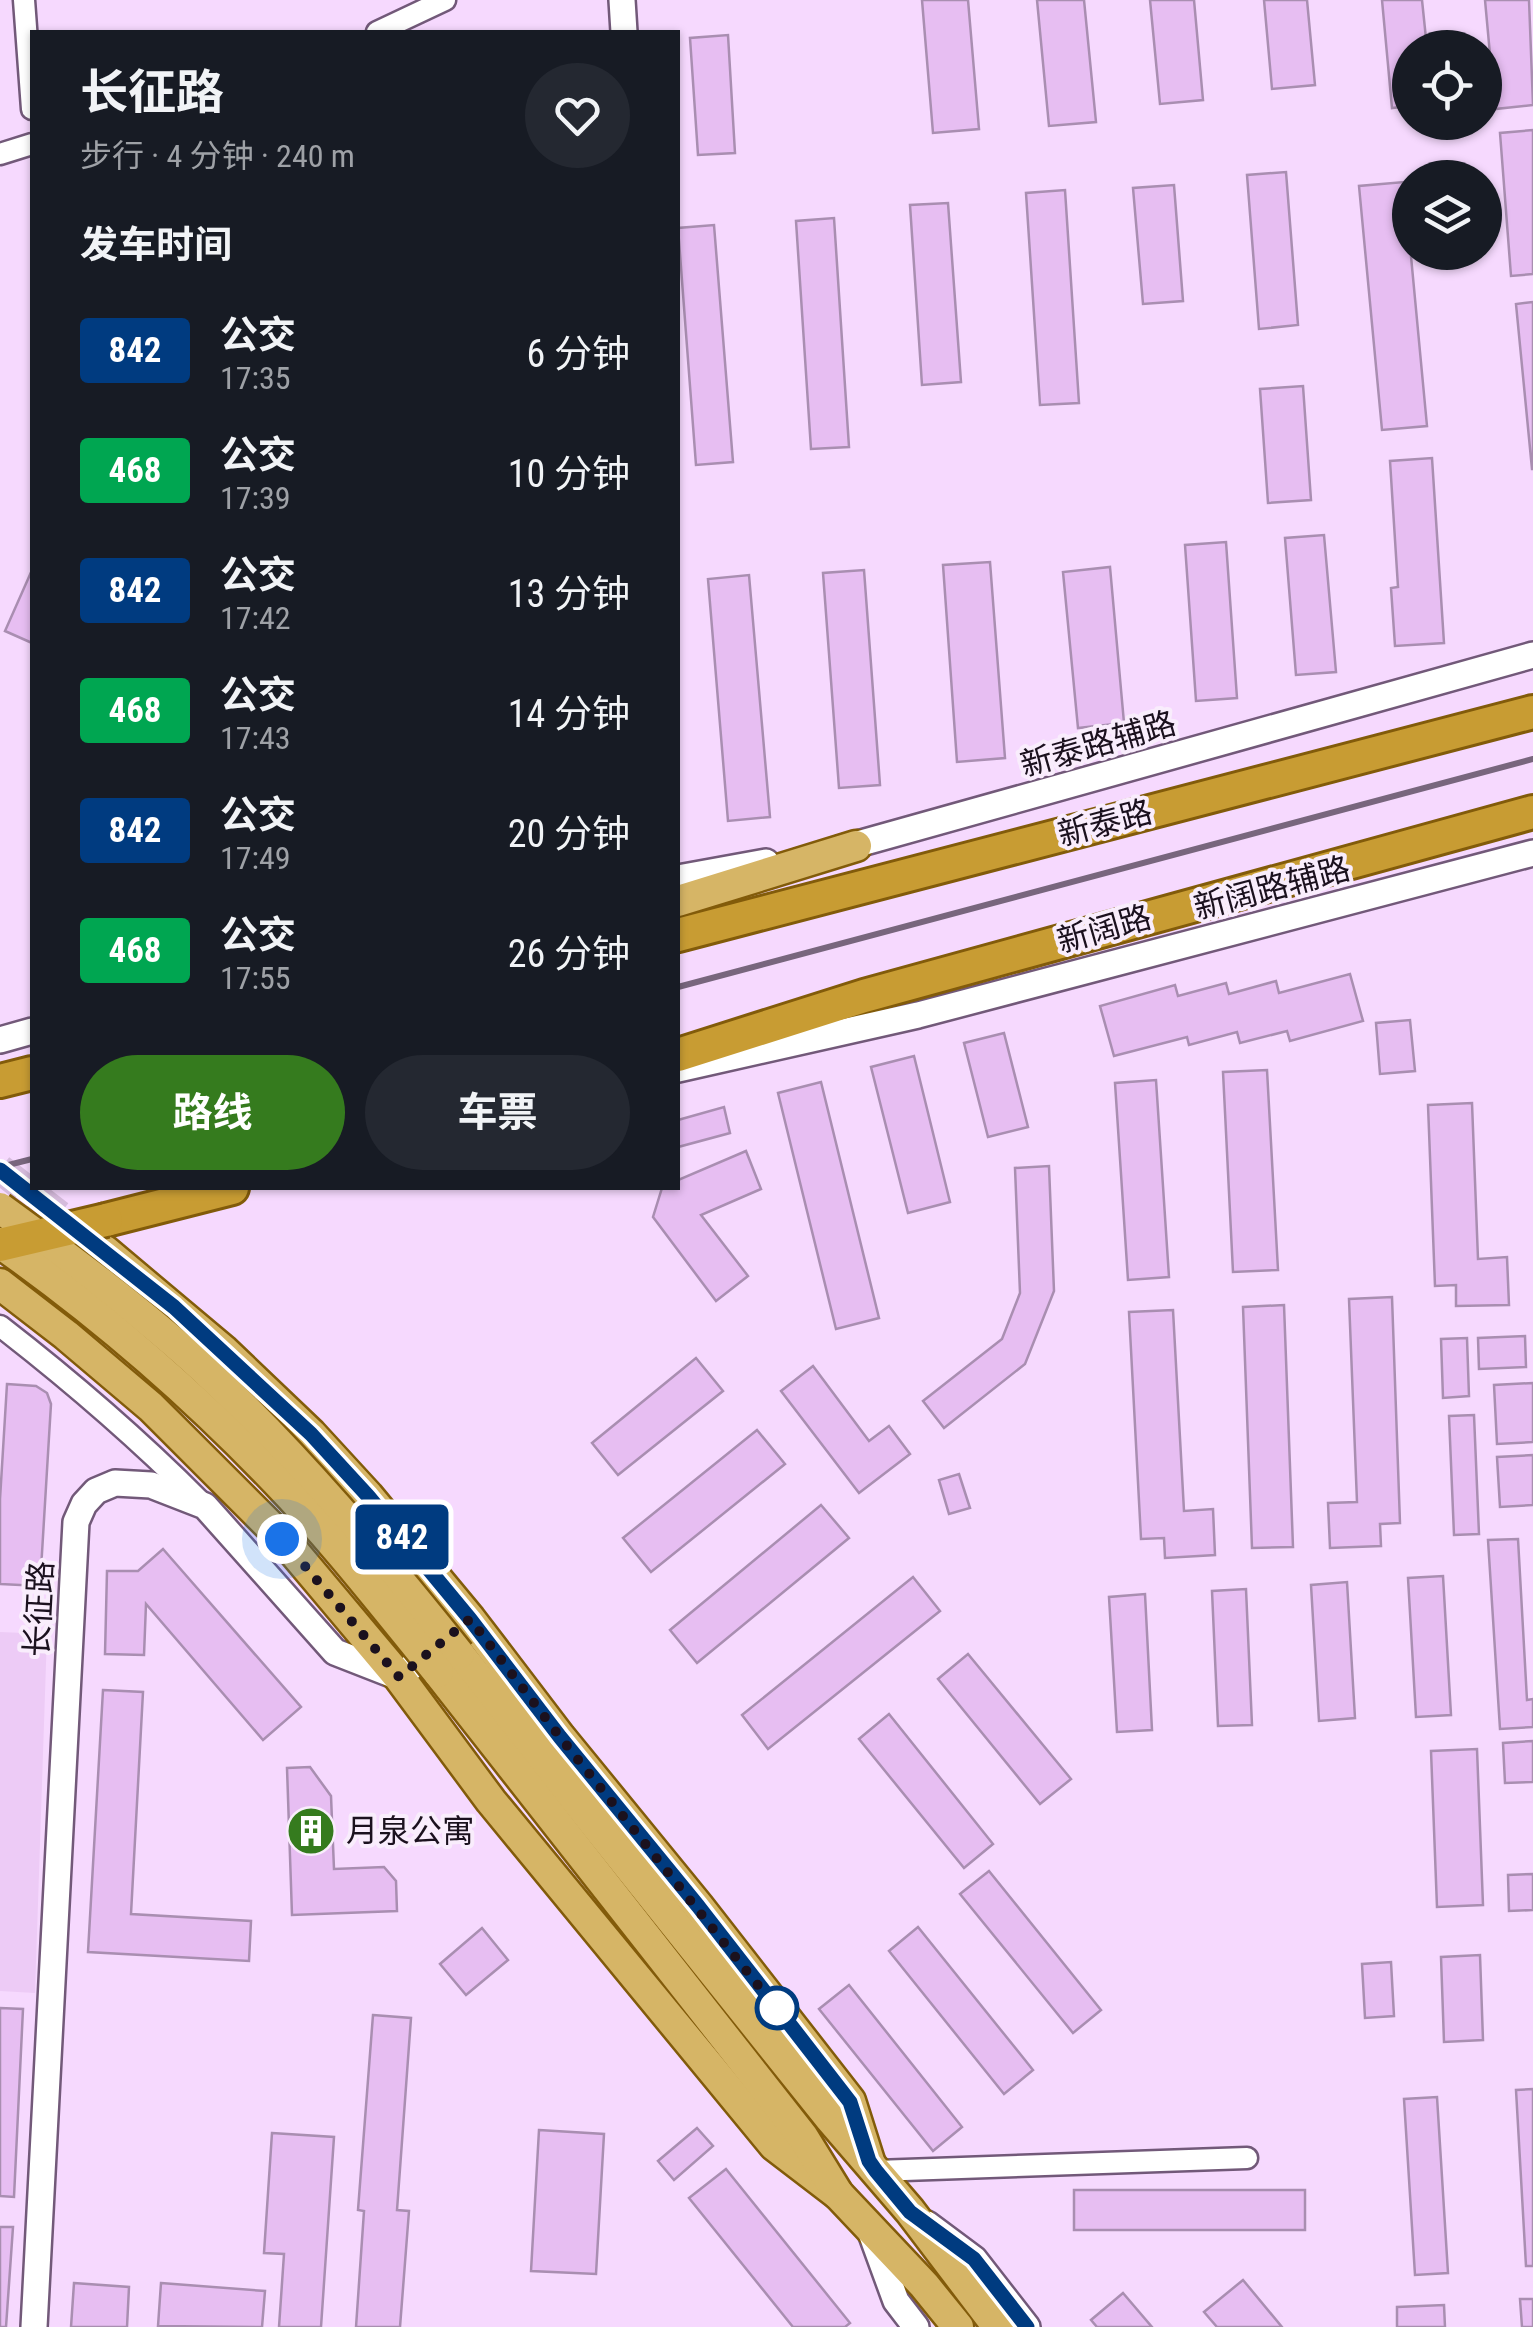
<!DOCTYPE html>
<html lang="zh">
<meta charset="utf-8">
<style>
body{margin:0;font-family:"Roboto Condensed","Noto Sans SC",sans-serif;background:#242831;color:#f1f3f6;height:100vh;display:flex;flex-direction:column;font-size:38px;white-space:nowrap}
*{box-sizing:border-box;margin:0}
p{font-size:32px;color:#9ea1a6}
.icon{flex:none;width:55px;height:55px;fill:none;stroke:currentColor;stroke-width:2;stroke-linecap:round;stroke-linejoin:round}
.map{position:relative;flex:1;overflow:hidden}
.details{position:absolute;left:30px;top:30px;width:650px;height:1160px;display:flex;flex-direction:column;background:#171b24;border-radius:0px;box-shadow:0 2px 8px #0004}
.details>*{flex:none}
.badge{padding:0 20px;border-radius:8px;font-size:35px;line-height:65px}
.controls{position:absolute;left:1392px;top:30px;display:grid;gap:20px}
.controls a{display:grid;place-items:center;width:110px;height:110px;border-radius:50%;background:#171b24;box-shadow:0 2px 8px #0004;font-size:50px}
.you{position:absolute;width:50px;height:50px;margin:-25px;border:8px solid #fff;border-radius:50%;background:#1a73e8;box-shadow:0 0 0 15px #1a73e833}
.map>.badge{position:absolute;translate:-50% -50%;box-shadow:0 0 0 5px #fff}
h2{padding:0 50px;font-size:38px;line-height:90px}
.round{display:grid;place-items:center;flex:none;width:105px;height:105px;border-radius:52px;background:#242831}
.head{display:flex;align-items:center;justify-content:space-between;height:170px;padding:0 50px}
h1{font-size:48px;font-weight:700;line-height:75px}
.action{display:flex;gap:20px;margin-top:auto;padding:20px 50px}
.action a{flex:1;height:115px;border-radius:60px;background:#357b1e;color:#fff;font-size:40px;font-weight:700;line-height:115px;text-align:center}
.action a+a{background:#242831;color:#f1f3f6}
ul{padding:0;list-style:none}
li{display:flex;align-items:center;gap:30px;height:120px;padding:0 50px}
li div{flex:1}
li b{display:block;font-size:38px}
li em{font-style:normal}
li .badge{min-width:110px;font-weight:700;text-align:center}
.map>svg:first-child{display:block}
</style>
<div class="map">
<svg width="1533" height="2327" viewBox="0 0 1533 2327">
<rect width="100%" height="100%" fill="#f6d9fe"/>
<path fill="#edcbf6" d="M0,1632L47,1634L35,1993L0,1991Z"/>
<g fill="#e7bef2" stroke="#a98eb1" stroke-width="2.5">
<path d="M922,0H968L979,129L933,133Z"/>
<path d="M1037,0H1084L1096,122L1049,126Z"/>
<path d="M1150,0H1194L1203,100L1160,104Z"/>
<path d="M1264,0H1307L1315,85L1272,89Z"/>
<path d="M1382,0H1422L1427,48H1410V106L1392,108Z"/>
<path d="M1485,0H1529L1533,105L1495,109Z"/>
<path d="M728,35L735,153L698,155L690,38Z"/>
<path d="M1533,130V274L1511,276L1500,133Z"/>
<path d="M1286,172L1298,325L1259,329L1247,175Z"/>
<path d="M1404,182L1427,426L1382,430L1359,186Z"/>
<path d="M1174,185L1183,301L1143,304L1133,188Z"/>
<path d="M1065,190L1079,403L1040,405L1026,193Z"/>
<path d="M948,203L961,382L922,385L910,205Z"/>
<path d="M834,218L849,447L811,449L796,221Z"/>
<path d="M714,225L733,462L696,465L678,228Z"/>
<path d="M1533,302V469H1532L1516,304Z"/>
<path d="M1303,386L1311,500L1268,503L1260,389Z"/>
<path d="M1432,458L1444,643L1395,646L1391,588L1398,587L1390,461Z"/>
<path d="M1324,535L1336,672L1296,675L1285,538Z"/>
<path d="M1226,542L1237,698L1196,701L1185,545Z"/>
<path d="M990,562L1005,758L957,762L943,565Z"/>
<path d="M1110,567L1124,723L1078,728L1063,572Z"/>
<path d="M32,570V643L5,631Z"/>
<path d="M864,570L880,785L839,788L823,573Z"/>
<path d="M749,575L770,817L728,821L708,579Z"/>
<path d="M1350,974L1363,1021L1290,1041L1287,1031L1240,1043L1237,1032L1189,1045L1187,1037L1114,1056L1100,1006L1175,985L1178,996L1226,983L1229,994L1276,981L1279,993Z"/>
<path d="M1410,1020L1415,1071L1380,1074L1376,1023Z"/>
<path d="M1004,1033L1028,1127L988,1137L964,1043Z"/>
<path d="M914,1056L950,1202L908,1213L871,1067Z"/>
<path d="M1267,1070L1278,1270L1233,1272L1223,1072Z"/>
<path d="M1156,1080L1169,1277L1128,1280L1115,1083Z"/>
<path d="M821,1082L879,1318L836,1329L778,1093Z"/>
<path d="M1472,1103L1478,1259L1507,1257L1509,1305L1456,1306V1285L1435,1286L1428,1105Z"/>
<path d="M724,1107L730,1133L678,1147V1120Z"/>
<path d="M746,1151L761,1189L701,1215L748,1276L716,1301L653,1217L662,1188H678V1180Z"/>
<path d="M1049,1166L1054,1291L1025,1364L944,1428L923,1401L1002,1339L1020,1293L1015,1168Z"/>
<path d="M1392,1297L1400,1523L1380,1524L1381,1546L1330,1548L1328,1503L1357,1502L1349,1299Z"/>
<path d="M1284,1305L1293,1547L1252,1548L1243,1307Z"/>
<path d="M1173,1310L1184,1511L1213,1509L1215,1555L1165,1558L1164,1538L1141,1539L1129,1312Z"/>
<path d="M1525,1336L1526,1367L1479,1369L1478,1338Z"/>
<path d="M1467,1338L1469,1396L1443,1398L1441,1339Z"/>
<path d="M696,1358L723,1391L618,1475L592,1443Z"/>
<path d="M813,1366L869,1441L889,1426L910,1454L859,1493L781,1391Z"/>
<path d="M1533,1383V1442L1497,1444L1494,1385Z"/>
<path d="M7,1384L36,1386L47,1393L51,1404L40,1586L0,1584V1499Z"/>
<path d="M1474,1415L1479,1534L1454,1535L1449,1416Z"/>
<path d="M757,1430L785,1464L651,1572L623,1538Z"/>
<path d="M1533,1455V1505L1500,1507L1497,1457Z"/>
<path d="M959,1474L970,1508L949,1514L939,1480Z"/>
<path d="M821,1505L849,1538L697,1663L670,1630Z"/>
<path d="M1518,1539L1527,1700L1533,1699V1727L1500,1729L1488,1540Z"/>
<path d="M163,1549L301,1707L263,1740L146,1604L144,1655L105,1654L107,1571H138Z"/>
<path d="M1443,1576L1451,1715L1416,1717L1408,1578Z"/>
<path d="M913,1577L940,1611L768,1749L742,1715Z"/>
<path d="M1347,1582L1355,1718L1319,1721L1311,1585Z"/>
<path d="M1246,1589L1252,1725L1218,1726L1212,1591Z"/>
<path d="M1145,1594L1152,1730L1117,1732L1109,1597Z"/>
<path d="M968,1654L1071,1779L1040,1804L938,1679Z"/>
<path d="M103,1690L143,1692L131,1914L251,1921L249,1961L88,1952Z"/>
<path d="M889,1714L993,1844L964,1868L859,1739Z"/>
<path d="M1533,1741V1782L1505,1783L1503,1743Z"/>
<path d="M1477,1749L1483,1905L1437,1907L1431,1751Z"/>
<path d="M310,1767L331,1796L334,1869L384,1867L396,1881L397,1911L292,1915L287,1768Z"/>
<path d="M989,1871L1101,2010L1073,2033L960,1894Z"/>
<path d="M1533,1874V1910L1509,1911L1508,1875Z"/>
<path d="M918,1927L1033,2070L1004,2094L889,1951Z"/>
<path d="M482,1928L508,1960L466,1995L440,1964Z"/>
<path d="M1480,1955L1483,2040L1444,2042L1441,1957Z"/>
<path d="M1391,1962L1394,2016L1365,2018L1362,1964Z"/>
<path d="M849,1985L962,2127L933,2151L819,2009Z"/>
<path d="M0,2008L23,2009L14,2197L0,2196Z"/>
<path d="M373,2015L411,2018L397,2210L409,2211L400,2327H356L364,2211L358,2210Z"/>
<path d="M1533,2089V2266H1526L1516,2090Z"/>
<path d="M1437,2097L1448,2273L1415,2275L1404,2099Z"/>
<path d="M697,2128L713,2146L674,2180L658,2161Z"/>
<path d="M539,2130L604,2134L596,2274L531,2271Z"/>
<path d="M272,2133L334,2137L321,2327H279L284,2254L264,2253Z"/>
<path d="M726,2169L850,2323L845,2327H793L689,2198Z"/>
<rect x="1074" y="2190" width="231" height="40"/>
<path d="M0,2227H13L6,2327H0Z"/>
<path d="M1243,2280L1282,2327H1217L1204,2312Z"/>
<path d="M74,2283L129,2287L127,2327H71Z"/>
<path d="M161,2283L265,2291L262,2327L158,2326Z"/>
<path d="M1123,2293L1152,2327H1097L1091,2320Z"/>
<path d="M1520,2299H1533V2327H1522Z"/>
<path d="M1444,2305L1445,2327H1397V2307Z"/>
</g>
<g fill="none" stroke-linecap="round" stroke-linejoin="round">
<path stroke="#d5bbdc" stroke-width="30" stroke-dasharray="30 15" stroke-linecap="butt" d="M0,1169L105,1251"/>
<g stroke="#725979" stroke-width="25">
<g id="minor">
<path d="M24,0L32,109"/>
<path d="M377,32L445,0"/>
<path d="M0,154L32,144"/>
<path d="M0,1326C71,1381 137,1438 200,1501"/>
<path d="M876,2171L1247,2158"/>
</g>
</g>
<g stroke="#725979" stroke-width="30">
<g id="tertiary">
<path d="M622,0L624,32"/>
<path d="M840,849L1533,655"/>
<path d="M678,878L766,862"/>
<path d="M0,1040L32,1031"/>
<path d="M678,1069L918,1015L1533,853"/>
<path d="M927,2224L974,2259L1027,2327"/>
<path d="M870,2230L896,2301L916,2327"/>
<path d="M34,2327L76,1522L84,1504L96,1491L115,1483L151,1485L205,1506L335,1652L399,1677L440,1644"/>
</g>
</g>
<g stroke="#825b0a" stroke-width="35">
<g id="primary">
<path d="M678,901L856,846"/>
<path d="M105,1251L224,1351L311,1434L368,1496L470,1619L560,1737L698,1906L850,2101L869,2161"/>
<path d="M0,1284L66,1335L151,1407L283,1539L399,1677L491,1801L774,2145L838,2194"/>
<path d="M459,1654L829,2117L910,2211L998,2327"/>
<path d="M438,1672L803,2137L838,2194L924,2285L958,2327"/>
</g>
</g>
<g stroke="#825b0a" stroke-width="38">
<g id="trunk">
<path d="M678,935L1533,712"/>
<path d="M678,1055L864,996L1533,812"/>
<path d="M0,1081L32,1073"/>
<path d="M106,1220L232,1188"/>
</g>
</g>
<use href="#minor" stroke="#fff" stroke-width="20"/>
<use href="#tertiary" stroke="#fff" stroke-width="25"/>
<use href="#primary" stroke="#d6b566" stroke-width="30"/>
<use href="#trunk" stroke="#c89c33" stroke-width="32"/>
<g stroke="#78667d" stroke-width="6">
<path d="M678,987L1533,759"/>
<path d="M0,1167L32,1159"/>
</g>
<g stroke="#825b0a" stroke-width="35" stroke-linecap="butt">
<g id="primary-bridge">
<path d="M0,1208C70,1259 140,1310 204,1369C298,1457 379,1554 459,1654"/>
<path d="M0,1243C99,1313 192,1393 276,1481C334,1541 385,1607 438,1672"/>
</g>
</g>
<g stroke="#825b0a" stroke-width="38" stroke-linecap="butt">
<path id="trunk-bridge" d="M0,1245L106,1220"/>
</g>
<use href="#primary-bridge" stroke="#d6b566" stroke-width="30"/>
<use href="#trunk-bridge" stroke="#c89c33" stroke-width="32"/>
</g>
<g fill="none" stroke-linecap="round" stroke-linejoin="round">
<g stroke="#fff" stroke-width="22">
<path id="line" d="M0,1170L174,1307L311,1434L368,1496L470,1619L560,1737L698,1906L850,2102L869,2161L876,2171L910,2212L974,2259L1027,2327"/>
</g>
<use href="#line" stroke="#003b80" stroke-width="15"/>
<path stroke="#1b111e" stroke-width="10" stroke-dasharray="0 18" d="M282,1539L399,1677L470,1619L560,1737L784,2018L777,2008"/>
</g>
<defs>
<g id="building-disc" transform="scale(2.5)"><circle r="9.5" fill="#357b1e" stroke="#f9edfc"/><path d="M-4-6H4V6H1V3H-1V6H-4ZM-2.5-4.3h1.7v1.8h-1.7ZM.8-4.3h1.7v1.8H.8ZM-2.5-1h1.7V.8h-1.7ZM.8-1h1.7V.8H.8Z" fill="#fff"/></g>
</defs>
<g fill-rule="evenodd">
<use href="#building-disc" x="311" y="1831"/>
</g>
<circle fill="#fff" stroke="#003b80" stroke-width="5" cx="777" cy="2008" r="20"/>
<g text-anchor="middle" stroke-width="8" stroke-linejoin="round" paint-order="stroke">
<g font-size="32" fill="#1b111e" stroke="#f9edfc">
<text transform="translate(1098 744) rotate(-16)" y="11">新泰路辅路</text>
<text transform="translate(1105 823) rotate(-15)" y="11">新泰路</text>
<text transform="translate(1272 888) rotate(-15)" y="11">新阔路辅路</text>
<text transform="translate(1104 929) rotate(-16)" y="11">新阔路</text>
<text transform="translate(39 1609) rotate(-87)" y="11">长征路</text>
</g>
<g font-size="32" fill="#1b111e" stroke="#f9edfc" text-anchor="start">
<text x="346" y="1842">月泉公寓</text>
</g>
</g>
</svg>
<div class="controls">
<a><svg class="icon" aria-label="locate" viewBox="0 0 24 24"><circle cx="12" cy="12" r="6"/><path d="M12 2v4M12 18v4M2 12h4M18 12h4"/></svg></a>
<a><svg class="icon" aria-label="layers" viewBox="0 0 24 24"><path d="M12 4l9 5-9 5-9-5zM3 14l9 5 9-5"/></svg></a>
</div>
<div class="you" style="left:282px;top:1539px"></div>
<b class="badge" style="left:402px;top:1537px;background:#003b80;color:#fff">842</b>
<section class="details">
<div class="head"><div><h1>长征路</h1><p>步行 · 4 分钟 · 240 m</p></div><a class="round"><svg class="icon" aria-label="heart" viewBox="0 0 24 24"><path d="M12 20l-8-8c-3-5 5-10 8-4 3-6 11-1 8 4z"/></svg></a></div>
<h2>发车时间</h2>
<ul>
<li><span class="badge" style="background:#003b80;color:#fff">842</span><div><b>公交</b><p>17:35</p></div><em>6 分钟</em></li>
<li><span class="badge" style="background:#00a651;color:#fff">468</span><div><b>公交</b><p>17:39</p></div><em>10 分钟</em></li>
<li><span class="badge" style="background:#003b80;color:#fff">842</span><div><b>公交</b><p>17:42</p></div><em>13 分钟</em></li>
<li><span class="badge" style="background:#00a651;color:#fff">468</span><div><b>公交</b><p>17:43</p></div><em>14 分钟</em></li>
<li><span class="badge" style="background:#003b80;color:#fff">842</span><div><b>公交</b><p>17:49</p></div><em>20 分钟</em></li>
<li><span class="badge" style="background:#00a651;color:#fff">468</span><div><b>公交</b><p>17:55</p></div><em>26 分钟</em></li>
</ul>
<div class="action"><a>路线</a><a>车票</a></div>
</section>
</div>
